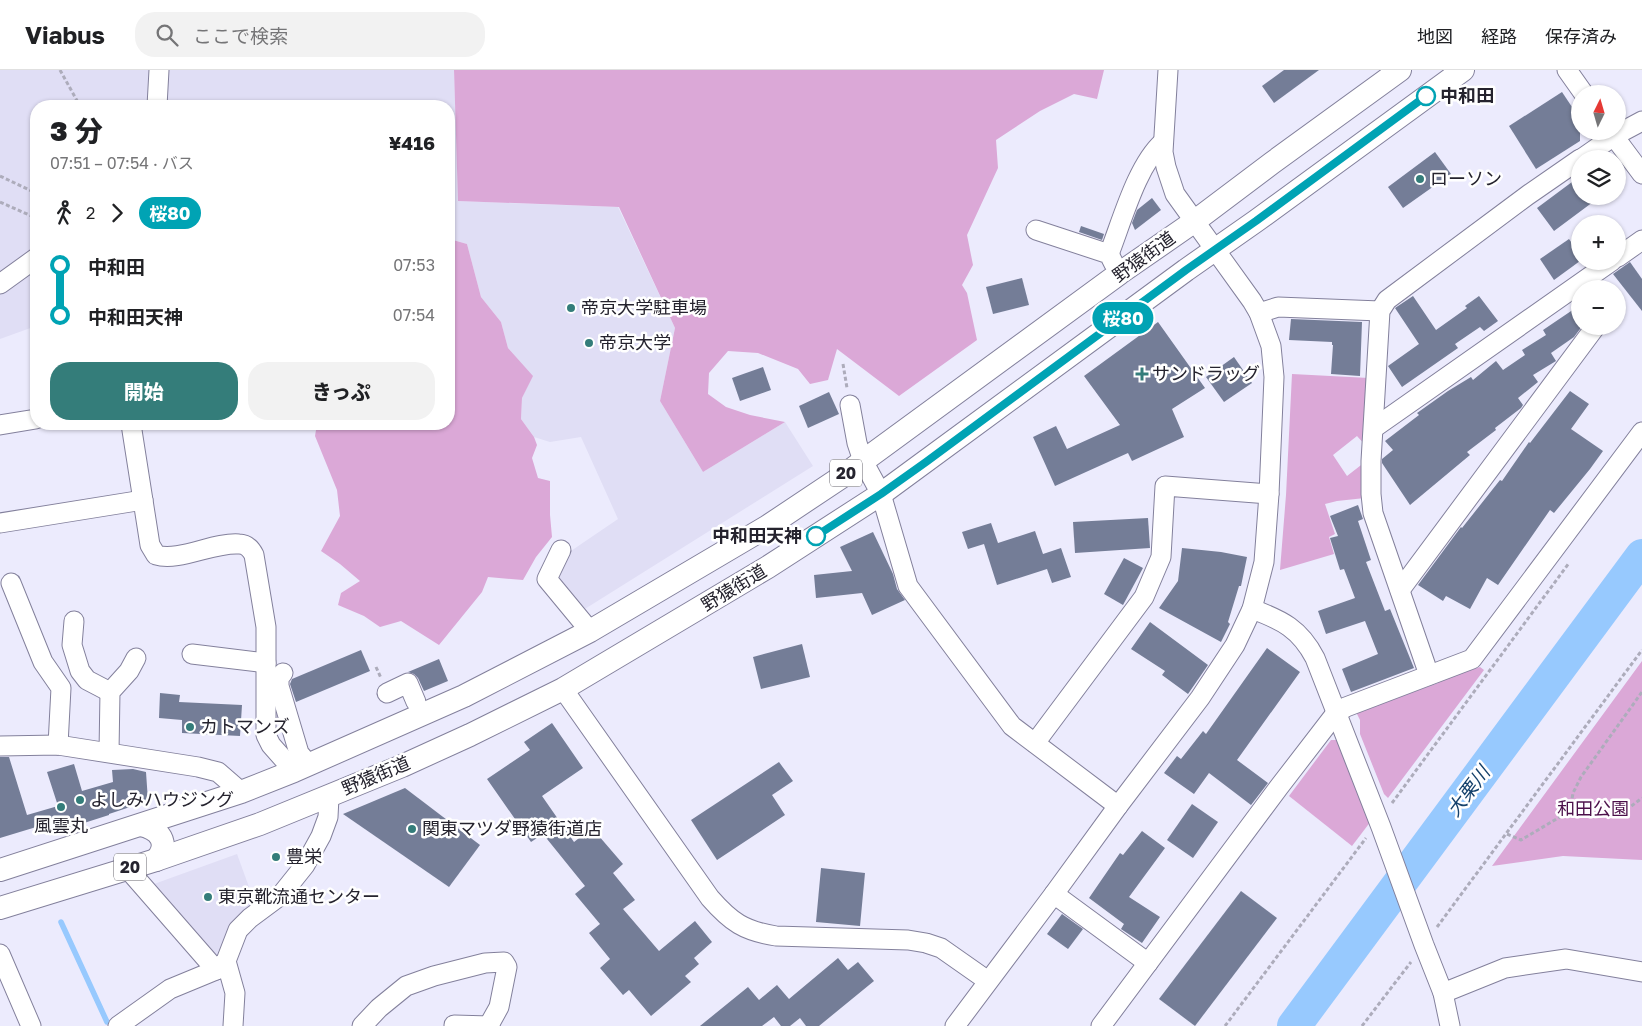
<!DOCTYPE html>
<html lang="ja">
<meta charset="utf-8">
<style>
body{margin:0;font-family:"Golos Text","Noto Sans JP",sans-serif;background:#f2f2f2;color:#202124;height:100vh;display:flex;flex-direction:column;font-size:19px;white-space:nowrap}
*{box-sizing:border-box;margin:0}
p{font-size:16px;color:#757577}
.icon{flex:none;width:28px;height:28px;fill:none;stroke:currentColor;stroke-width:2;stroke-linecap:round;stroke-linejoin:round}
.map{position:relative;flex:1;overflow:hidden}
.drawer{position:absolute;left:30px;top:30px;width:425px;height:330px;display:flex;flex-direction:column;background:#fff;border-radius:20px;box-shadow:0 1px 4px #0004}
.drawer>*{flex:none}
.badge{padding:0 10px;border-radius:16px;font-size:18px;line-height:32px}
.needle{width:32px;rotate:5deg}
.buttons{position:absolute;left:1571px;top:15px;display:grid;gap:10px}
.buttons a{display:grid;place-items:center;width:55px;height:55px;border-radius:50%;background:#fff;box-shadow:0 1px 4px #0004;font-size:25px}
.map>.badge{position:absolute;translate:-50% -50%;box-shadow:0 0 0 2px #fff}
.legs{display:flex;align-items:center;gap:8px;height:55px;padding:0 20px;font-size:16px}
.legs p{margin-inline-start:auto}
.headline{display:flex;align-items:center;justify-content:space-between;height:85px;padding:0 20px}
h1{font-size:28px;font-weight:800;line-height:38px}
.cta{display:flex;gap:10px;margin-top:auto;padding:10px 20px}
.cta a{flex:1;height:58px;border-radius:20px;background:#347d7a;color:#fff;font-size:20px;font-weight:800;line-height:58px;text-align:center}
.cta a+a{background:#f2f2f2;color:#202124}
ul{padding:0 20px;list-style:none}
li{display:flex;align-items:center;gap:18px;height:50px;font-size:19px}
li i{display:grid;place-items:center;width:8px;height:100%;margin:0 6px;background:currentColor}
li i::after{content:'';width:12px;height:12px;margin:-6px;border:4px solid;border-radius:50%;background:#fff}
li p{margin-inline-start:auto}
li:first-child i{background:linear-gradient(#0000 50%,currentColor 0)}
li:last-child i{background:linear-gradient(currentColor 50%,#0000 0)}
header{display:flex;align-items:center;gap:30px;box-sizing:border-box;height:70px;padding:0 25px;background:#fff;border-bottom:1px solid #e0e0e0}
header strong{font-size:24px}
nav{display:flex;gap:28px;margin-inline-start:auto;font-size:18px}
.search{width:350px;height:45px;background:#f2f2f2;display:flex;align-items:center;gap:12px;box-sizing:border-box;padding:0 18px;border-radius:20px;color:#757577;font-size:19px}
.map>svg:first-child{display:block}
</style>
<header>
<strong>Viabus</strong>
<div class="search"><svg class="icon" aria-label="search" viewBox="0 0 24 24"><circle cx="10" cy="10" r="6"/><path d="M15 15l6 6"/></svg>ここで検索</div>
<nav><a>地図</a><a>経路</a><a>保存済み</a></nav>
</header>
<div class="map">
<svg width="1642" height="956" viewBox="0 0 1642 956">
<rect width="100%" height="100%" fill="#ecebfd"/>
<g fill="#e0def5">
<path d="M0,0H454L458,131L618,137L675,258L660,331L703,402L785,352L813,396L580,542L555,507L565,485L618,449L581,367L550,372L534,367L521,349L522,328L532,306L508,278L501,252L481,227L467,174L453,170L449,171V36H36V256L0,269Z"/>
<path d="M237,784L257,839L216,892L154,814Z"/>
</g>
<g fill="#dba8d7">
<path d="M454,0H1104L1097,29L1074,24L1040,41L996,70L998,98L967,165L973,195L962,215L967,223L977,270L899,326L837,279L828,310L810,314L798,299L758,283L728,281L709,303L708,324L726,337L750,345L785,352L703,402L660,331L675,258L619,137L458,131Z"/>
<path d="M453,170L467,174L481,227L501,252L508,278L533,306L522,328L521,349L534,367L537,375L532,388L538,408L550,411V445L552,467L536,487L523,510L488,507L482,522L439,575L401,551L380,557L364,546L338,535L341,523L360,511L340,494L321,481L340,446L337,420L315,366L317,354H449V171Z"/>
<path d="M1292,304L1369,308L1366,376L1357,366L1333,385L1347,406L1365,392V428L1337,431L1325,434L1335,464L1329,467L1334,484L1280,500L1286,425Z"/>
<path d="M1642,591V790L1563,786L1492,796Z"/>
<path d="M1480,597L1484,600L1388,728L1384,724L1360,664V650L1356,642L1438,613V610Z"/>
<path d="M1331,670H1338L1371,751L1352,776L1289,726Z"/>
</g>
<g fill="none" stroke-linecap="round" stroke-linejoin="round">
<path stroke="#97c9fe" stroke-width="5.5" d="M61,852L107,952"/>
<path stroke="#97c9fe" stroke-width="34" d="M1294,956L1642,486"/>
</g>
<g fill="#747d97">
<path d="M1284,0H1319L1274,33L1262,16Z"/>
<path d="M1562,22L1580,49V71L1536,99L1509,56Z"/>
<path d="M1435,82L1451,104L1403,138L1388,117Z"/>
<path d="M1580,106V126H1601L1554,161L1537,138Z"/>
<path d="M1152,128L1161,140L1135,160L1132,153L1137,140Z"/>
<path d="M1081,156L1104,164L1102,170L1079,162Z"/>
<path d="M1569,169L1580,185V191L1554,210L1540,189Z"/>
<path d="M1630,192L1642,209V241L1613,204Z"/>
<path d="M1022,208L1029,235L993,244L986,217Z"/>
<path d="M1413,226L1436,260L1467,238L1465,236L1479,226L1498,251L1484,261L1480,257L1455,274L1458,278L1402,317L1388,296L1419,274L1395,238Z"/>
<path d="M1580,235V259L1574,267L1551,283L1556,291L1533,305L1538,312L1518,328L1523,335L1521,338L1495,358L1496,360L1467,382L1470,385L1410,435L1382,393V389L1393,380L1385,371L1419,345L1417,343L1448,321L1471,307L1473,310L1496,291L1503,300L1525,285L1522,280L1546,265L1543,260Z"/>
<path d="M1291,249L1362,252L1360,306L1331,304L1333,275H1332V272L1289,270Z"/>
<path d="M1158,252L1205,318L1172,339L1184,367L1132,391L1128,383L1055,416L1033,367L1056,356L1067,379L1120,355L1084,306Z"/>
<path d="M1234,287L1252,313L1224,332L1206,307Z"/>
<path d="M763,297L771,320L740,331L732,308Z"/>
<path d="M1570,321L1589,334L1571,359L1603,381L1590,399L1554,443L1550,440L1498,515L1487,508L1470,539L1446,526L1443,531L1418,515L1461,457L1462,458L1500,410L1502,411L1529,372L1530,373Z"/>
<path d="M829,322L839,344L808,358L799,336Z"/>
<path d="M1358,435L1363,449L1358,451L1371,490L1366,492L1385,541L1390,539L1414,598L1351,622L1342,599L1378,584L1365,551L1326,564L1318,541L1355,528L1344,499L1340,500L1330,468L1338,466L1330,446Z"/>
<path d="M1148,448L1150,478L1075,483L1073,452Z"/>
<path d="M991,453L998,473L1035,461L1043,484L1061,478L1071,507L1052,513L1047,499L997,515L984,474L968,479L962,462Z"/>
<path d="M873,462L893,504L897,519L905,530L872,545L862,523L816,528L814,505L852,501L840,477Z"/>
<path d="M1182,478L1221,482L1247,487L1241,516H1239L1228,552L1230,554L1221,572L1159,538L1178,511Z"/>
<path d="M1124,488L1143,498L1123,535L1104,524Z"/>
<path d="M1150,552L1208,595L1188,624L1162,605L1165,601L1131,579Z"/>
<path d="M802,574L810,607L761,619L753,587Z"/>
<path d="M1267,578L1300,602L1237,690L1268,713L1251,735L1209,703L1194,724L1164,703L1177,686L1181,689L1203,661L1206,664Z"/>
<path d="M361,580L370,601L296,632L290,614L292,609Z"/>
<path d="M439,589L448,611L424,621L418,608L414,604L408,602Z"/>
<path d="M160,623L180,625L179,632L242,635L240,666L182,663V650L159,648Z"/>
<path d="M552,653L583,698L542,726L574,772L592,758L623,794L613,803L635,830L623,839L659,881L695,851L712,872L694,888L699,894L685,906L691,912L651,946L629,920L623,925L600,898L610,889L589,863L600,854L575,824L585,816L543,764L531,772L487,709L530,680L524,672Z"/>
<path d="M0,687H9L27,745L58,736L47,702L74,694L82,721L113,712L112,700L133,699L146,702L148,731L109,744V745L59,761L56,751L0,768Z"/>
<path d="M779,692L793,711L772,725L785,745L717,790L691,750Z"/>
<path d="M405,718L480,775L449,817L343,744Z"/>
<path d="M1192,734L1218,752L1193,788L1167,770Z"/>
<path d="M1142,761L1165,778L1129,827L1160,847L1142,873L1121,859L1124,854L1089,828L1120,783L1123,785Z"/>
<path d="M821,798L865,803L860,856L816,852Z"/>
<path d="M1241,821L1277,848L1195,956L1159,929Z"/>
<path d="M1062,844L1083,859L1068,879L1047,864Z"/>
<path d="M838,888L848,900L858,892L874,911L819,956H806L800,948L790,956H781L774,947L762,956H700L748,917L759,930L777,915L789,929Z"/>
</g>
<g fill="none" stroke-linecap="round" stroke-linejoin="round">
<g stroke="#83809c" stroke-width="21">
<g id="minor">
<path d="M1567,0L1584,24"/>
<path d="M157,36L159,0"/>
<path d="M1610,61L1642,104"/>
<path d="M1581,89L1614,66L1642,51"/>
<path d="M1036,160L1109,184L1114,194"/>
<path d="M1109,184C1122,151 1137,95 1163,72"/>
<path d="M1618,187L1642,170"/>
<path d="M0,214L36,188"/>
<path d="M1259,243L1278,237L1380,241"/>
<path d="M850,335L857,373L863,391L881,424L908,516L1012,656L1118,736"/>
<path d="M131,354L150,475L156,485C179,492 214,472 239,474C246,474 251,479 254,485L266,557V665L271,675L294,701"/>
<path d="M0,355L36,349"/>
<path d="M1374,358L1612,191"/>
<path d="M0,453L143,430"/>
<path d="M561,480L547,509L590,561"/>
<path d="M11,513L43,592L61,618L58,675"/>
<path d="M1400,520L1596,256"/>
<path d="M1252,539C1282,550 1300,559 1315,588L1381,757L1424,875L1443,923L1450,956"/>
<path d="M74,551L72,575L80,601L87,610L110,622"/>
<path d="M192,584L266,593"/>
<path d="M283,603L279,608V616L299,683L309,695"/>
<path d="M1429,605L1373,443L1371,424V391L1380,241L1387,230L1528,125L1580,89"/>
<path d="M563,619L710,828C731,852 744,861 776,866L908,870L926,873L941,878L988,911"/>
<path d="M387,623L408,613L416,632"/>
<path d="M1035,673L1144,527L1161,487L1165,416L1269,424"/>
<path d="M0,676L58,675L198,697L218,702L241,722"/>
<path d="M109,682L110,622L129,601L136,588"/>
<path d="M127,798L216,900"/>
<path d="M1054,824L1148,893"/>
<path d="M0,884L31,956"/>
<path d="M226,891L235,923L233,956"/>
<path d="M1443,923L1505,898L1566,889L1642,902"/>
<path d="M454,955L490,956"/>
<path d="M118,956L170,919L216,900L226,891L238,860L250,848L281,825L305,795L321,766L328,747L329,727"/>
<path d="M362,956L379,938L406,916L434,906L485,893L504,892L507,897L499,937L489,955"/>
<path d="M955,956L1054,824L1118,736L1200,628L1235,575L1252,539L1264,492L1269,424L1274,307L1271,276L1259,243L1252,231L1175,124L1166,97L1163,82L1168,0"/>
<path d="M1101,956L1279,717L1336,643L1346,637L1472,589L1642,362"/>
</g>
</g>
<g stroke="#83809c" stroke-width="24">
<g id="major">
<path d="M141,755C159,759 171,773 156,790"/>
<path d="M0,800L241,722L294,701L464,626L590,561L768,456L840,408L1120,203L1195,151L1272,93L1400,0"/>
<path d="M0,838L156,790L260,754L402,696L470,665L563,619L768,497L881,424L1186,200L1256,151L1463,0"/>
</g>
</g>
<g stroke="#adacbb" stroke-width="3" stroke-dasharray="4 2.5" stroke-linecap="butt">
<path d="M60,0L80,36"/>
<path d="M0,106L36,123"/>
<path d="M0,132L36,148"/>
<path d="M843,294L847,318"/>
<path d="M376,597L381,608"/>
<path d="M1392,733L1569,493"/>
<path d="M1570,741L1573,723L1581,707L1642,622"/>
<path d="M1507,764L1521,770L1570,741L1597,746L1622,743L1642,728"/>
<path d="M1437,857L1642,580"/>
<path d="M1225,956L1366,768"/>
<path d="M1362,956L1411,892"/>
</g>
<use href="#minor" stroke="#fff" stroke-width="19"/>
<use href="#major" stroke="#fff" stroke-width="22"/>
</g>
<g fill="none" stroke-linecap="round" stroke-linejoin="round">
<g stroke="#fff" stroke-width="11">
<path id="line-1" d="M816,466L881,424L926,392L1186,200L1256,151L1426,26"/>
</g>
<use href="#line-1" stroke="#00a3b4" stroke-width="8"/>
</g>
<g fill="#fff" stroke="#00a3b4" stroke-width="2.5">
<circle cx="1426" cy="26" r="9"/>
<circle cx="816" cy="466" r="9"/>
</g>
<g fill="#347d7a" stroke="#fff" stroke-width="2">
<circle cx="1420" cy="109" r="5"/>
<circle cx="571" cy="238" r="5"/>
<circle cx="589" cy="273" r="5"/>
<path d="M1139.5 296.5h5v5h5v5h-5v5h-5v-5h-5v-5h5z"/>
<circle cx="190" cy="657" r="5"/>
<circle cx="80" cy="730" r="5"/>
<circle cx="61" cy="737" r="5"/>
<circle cx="412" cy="759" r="5"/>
<circle cx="276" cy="787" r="5"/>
<circle cx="208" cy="827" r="5"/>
</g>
<g text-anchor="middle" stroke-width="5" stroke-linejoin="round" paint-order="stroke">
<g fill="#fff" stroke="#66656d" stroke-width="1">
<rect x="830" y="389.5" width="32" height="27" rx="4"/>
<rect x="114" y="783.5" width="32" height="27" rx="4"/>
</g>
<g font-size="16" font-weight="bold" fill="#25232e">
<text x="846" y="409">20</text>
<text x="130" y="803">20</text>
</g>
<g font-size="18" font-weight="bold" fill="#25232e" stroke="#fff" text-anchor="start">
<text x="1440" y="32">中和田</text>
<text x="802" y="472" text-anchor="end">中和田天神</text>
</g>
<g font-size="18" fill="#25232e" stroke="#fff" text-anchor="start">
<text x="1430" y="115">ローソン</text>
<text x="581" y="244">帝京大学駐車場</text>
<text x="599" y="279">帝京大学</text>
<text x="1152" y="310">サンドラッグ</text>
<text x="200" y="663">カトマンズ</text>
<text x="90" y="736">よしみハウジング</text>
<text x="61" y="762" text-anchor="middle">風雲丸</text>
<text x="422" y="765">関東マツダ野猿街道店</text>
<text x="286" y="793">豊栄</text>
<text x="218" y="833">東京靴流通センター</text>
</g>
<g font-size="18" fill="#25232e" stroke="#fff">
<text transform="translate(1144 187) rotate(-36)" y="6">野猿街道</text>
<text transform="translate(734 518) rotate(-31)" y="6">野猿街道</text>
<text transform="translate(376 706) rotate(-23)" y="6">野猿街道</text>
</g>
<g font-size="18" fill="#4c104a" stroke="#fff">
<text x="1593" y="745">和田公園</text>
</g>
<g font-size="19" font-style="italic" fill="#15416b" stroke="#fff">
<text transform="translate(1468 721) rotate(-53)" y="7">大栗川</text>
</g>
</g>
</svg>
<div class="buttons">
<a><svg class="needle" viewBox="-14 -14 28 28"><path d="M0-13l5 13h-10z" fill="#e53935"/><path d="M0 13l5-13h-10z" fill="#757577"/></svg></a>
<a><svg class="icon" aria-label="layers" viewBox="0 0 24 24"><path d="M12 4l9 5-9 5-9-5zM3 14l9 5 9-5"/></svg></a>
<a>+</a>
<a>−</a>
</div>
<b class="badge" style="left:1123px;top:248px;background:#00a3b4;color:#fff">桜80</b>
<section class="drawer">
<div class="headline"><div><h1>3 分</h1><p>07:51 – 07:54 · バス</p></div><b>¥416</b></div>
<div class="legs"><svg class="icon" aria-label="walk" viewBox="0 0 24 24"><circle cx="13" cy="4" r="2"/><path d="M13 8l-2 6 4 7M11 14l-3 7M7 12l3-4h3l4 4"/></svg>2<svg class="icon" aria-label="forward" viewBox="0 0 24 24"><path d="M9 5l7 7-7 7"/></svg><b class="badge" style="background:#00a3b4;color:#fff">桜80</b></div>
<ul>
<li><i style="color:#00a3b4"></i><b>中和田</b><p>07:53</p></li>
<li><i style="color:#00a3b4"></i><b>中和田天神</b><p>07:54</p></li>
</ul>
<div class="cta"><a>開始</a><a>きっぷ</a></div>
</section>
</div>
